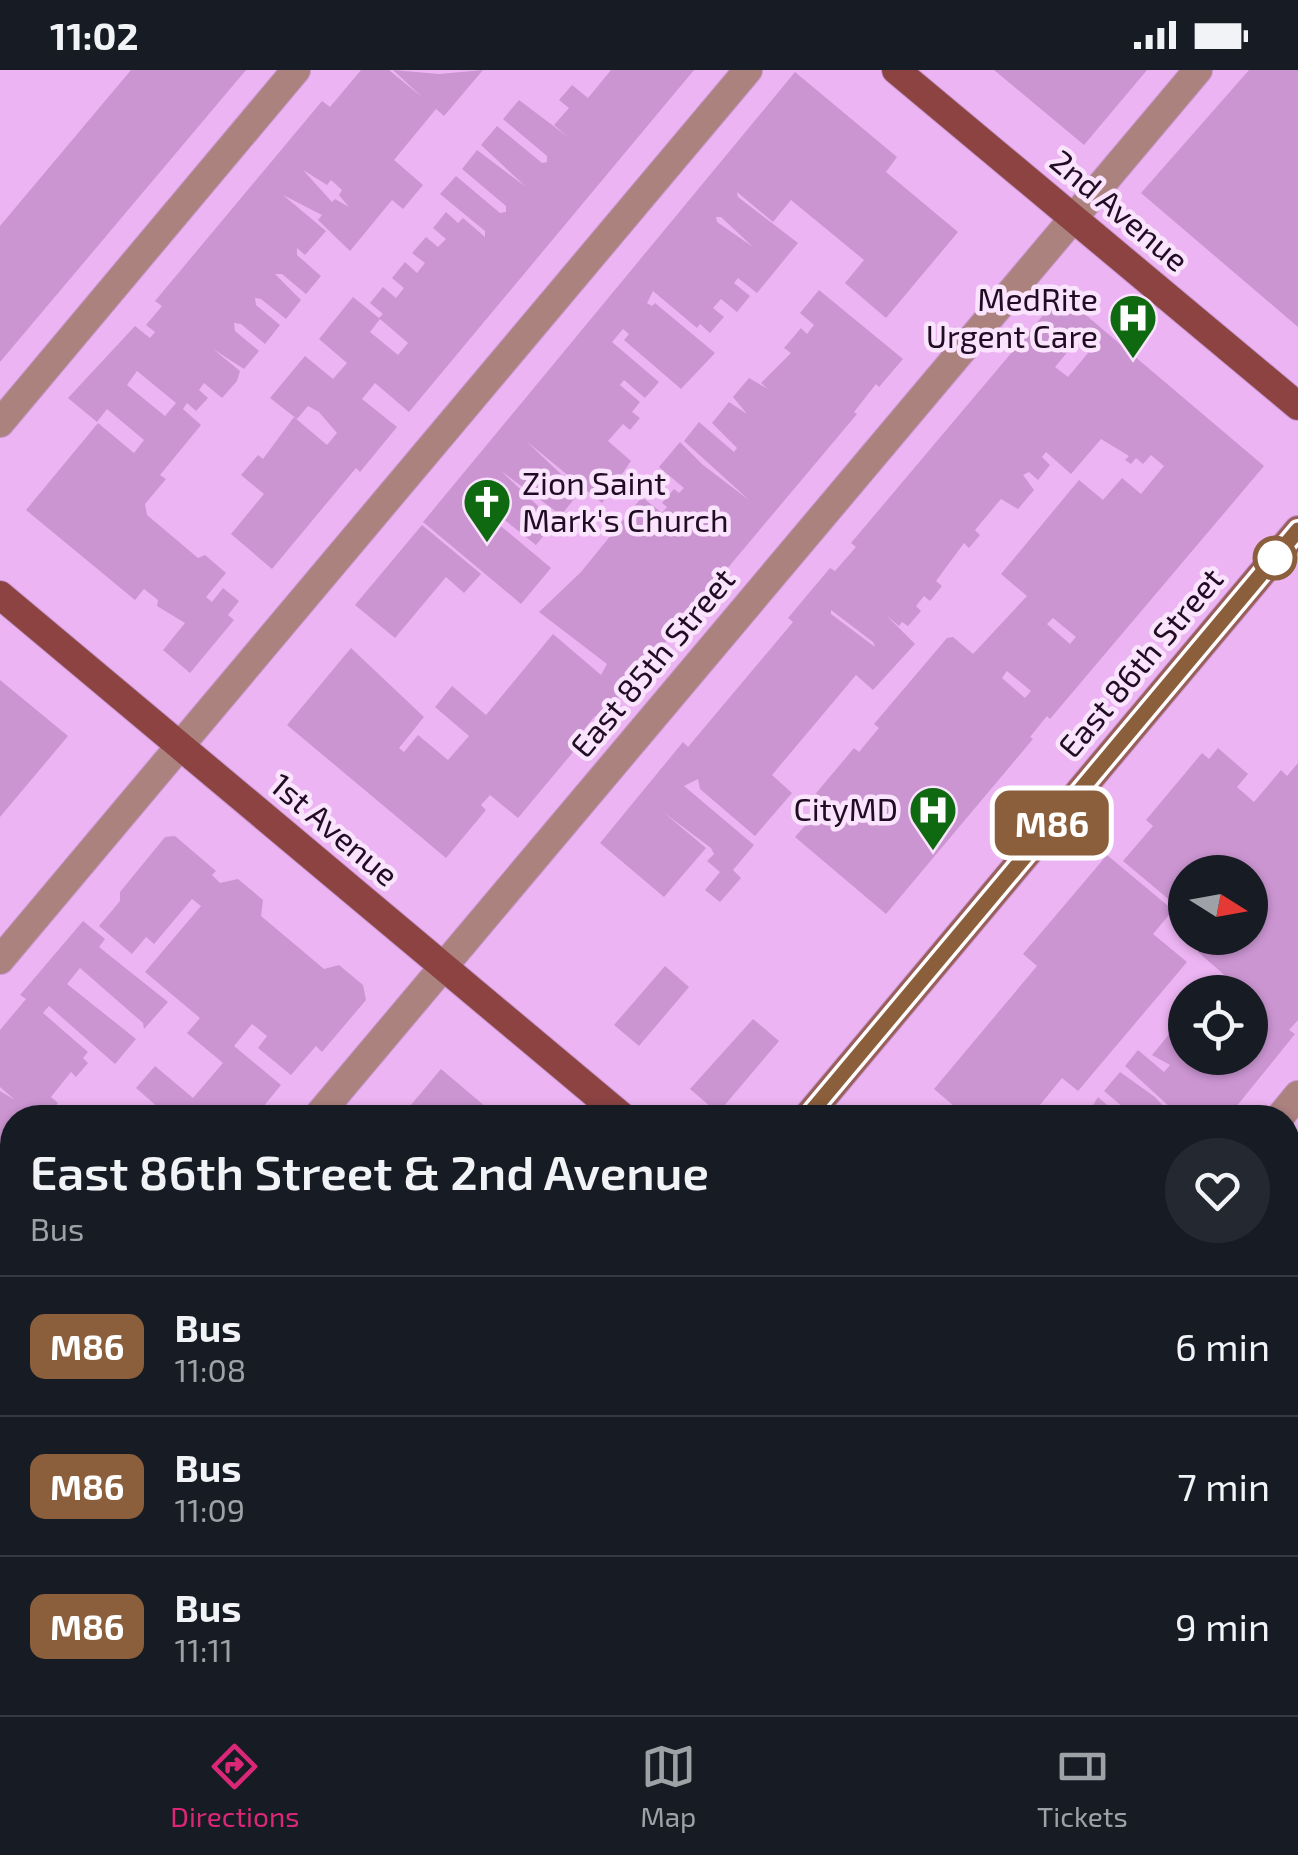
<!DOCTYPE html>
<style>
body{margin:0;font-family:"Exo 2",sans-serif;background:#242831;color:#f1f3f6;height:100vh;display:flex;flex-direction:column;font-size:38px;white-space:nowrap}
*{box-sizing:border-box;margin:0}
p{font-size:32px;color:#9ea1a6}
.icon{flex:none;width:55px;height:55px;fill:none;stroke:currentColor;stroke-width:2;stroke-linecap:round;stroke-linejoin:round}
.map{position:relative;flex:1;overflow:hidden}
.panel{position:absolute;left:0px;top:1035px;width:1300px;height:610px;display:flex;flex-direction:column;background:#171b24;border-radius:40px 40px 0 0;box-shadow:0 2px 8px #0004}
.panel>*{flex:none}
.badge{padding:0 20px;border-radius:15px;font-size:35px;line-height:65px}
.needle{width:65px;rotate:101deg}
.tools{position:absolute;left:1168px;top:785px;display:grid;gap:20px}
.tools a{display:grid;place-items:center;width:100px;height:100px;border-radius:50%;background:#171b24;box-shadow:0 2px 8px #0004;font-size:50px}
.map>.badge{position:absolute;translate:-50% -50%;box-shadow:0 0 0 5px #fff}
.round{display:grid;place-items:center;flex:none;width:105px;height:105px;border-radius:52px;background:#242831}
.head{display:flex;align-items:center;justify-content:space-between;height:170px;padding:0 30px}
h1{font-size:48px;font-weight:600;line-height:75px}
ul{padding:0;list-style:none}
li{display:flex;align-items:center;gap:30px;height:140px;padding:0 30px;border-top:2px solid #363941}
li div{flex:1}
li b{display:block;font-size:38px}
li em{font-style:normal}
li .badge{min-width:110px;font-weight:700;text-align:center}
.status{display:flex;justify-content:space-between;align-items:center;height:70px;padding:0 50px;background:#171b24;direction:ltr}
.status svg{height:28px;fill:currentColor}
.tab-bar{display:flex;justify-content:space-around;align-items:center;height:140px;border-top:2px solid #363941;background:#171b24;font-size:28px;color:#9ea1a6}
.tab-bar a{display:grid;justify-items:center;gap:5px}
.tab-bar .active{color:#db2777}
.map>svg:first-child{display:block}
</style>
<div class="status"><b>11:02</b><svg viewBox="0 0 49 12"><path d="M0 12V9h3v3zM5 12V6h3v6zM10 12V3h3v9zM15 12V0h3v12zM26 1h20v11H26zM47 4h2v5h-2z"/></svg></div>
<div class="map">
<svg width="1298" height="1645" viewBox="0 0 1298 1645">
<rect width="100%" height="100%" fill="#ecb4f2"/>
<g fill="#cb95d2" fill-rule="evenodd">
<path d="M131,0H246L0,292V156Z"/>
<path d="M361,0H389L423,28L393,0L439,4L483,0L444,46L436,39L394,90L423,115L403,139L392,130L350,181L318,150L322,145L283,125L326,161L305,185L297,178V185L321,206L306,224L282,204H275L301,230L286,249L261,229L255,228L256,235L280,255L265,274L241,254L234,253L235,261L259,281L244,299L213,279L240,301L237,311L222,328L204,313L199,320L208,328L196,341L187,333L183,339L201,355L160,405L166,409L145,434L147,445L198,488L205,485L226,503L206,527L212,532L223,518L239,531L228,545L234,550L190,603L163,580L185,553L157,536L158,530L144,519L135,530L26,440L98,353L134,383L144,370L107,339L97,352L68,328L135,256L150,268L155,262L146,255L162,236L155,231L322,31L330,37ZM303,100L327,115L331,110L342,120L339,125L349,137L335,129L332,132ZM137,301L176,333L165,346L127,315Z"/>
<path d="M611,0H694L409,342L375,313L362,329L397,357L360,402L356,398L272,499L231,464L264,424L241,405L258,385L263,389L294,347L327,375L337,363L319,342L308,336L297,349L270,328L305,286L333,309L347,293L319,269L353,227L379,248L383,244L370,233L383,217L396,228L404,218L392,208L405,192L417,203L425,193L412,183L426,167L438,177L446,169L433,158L446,142L458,153L463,148L485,167V161L440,124L456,106L500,143L506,142V136L462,99L477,80L526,117L481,75L497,56L542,93L547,92V86L503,49L519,30L568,67L554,55L569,38L559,30L572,15L588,28ZM380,249L408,273L398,285L370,262Z"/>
<path d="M994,0H1147L1084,75Z"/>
<path d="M1249,0H1298V257L1141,123Z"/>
<path d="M795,2L897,87L886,102L958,162L886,248L845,213L864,190L791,130L773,152L737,122L738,127L798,173L757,223L738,208L734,213L750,226L737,242L721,229L713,238L724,247L710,263L700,254L697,258L653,221L647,233L652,236L655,233L715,283L681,319L624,270L629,264L623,259L612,272L659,312L645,328L624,310L620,315L640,332L632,342L640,348L630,360L623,354L608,371L631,391L602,433L526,371L580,422L561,445L501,401L555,452L536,475L482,432H472L551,498L521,534L423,452ZM716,147H721L753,177L717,152Z"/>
<path d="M819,220L903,289L879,317L876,314L854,342L857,344L600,650L595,646L574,672L578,676L518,748L490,725L481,735L486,740L446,788L287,655L351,578L424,647L399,678L404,682L418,665L448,690L469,666L435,637L452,616L486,645L553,564L601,605L607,594L539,542L581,502L642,427L662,443L667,437L662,433L674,419L679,423L684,418L659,397L680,372L703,395L749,430L684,371L699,352L734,382L737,378L712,353L729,332L747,344L733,327L749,308L768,319L761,313L791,283L784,278L801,258L807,264L814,255L800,243Z"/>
<path d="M1061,224L1264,396L1050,649L1047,646L1030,667L1033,669L886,844L795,767L817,742L807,734L854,678L859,682L879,658L874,654L947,568L953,567L973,584L1027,526L1001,504L1079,410L1103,430L1122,408L1141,424L1164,396L1151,385L1143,394L1136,388L1131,394L1125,390L1129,386L1101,369L1071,404L1046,382L1042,387L1050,395L1038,410L1029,402L1023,405L1034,420L1018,439L1001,429L975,460L980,465L969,478L964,473L936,511L942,516L930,531L924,526L916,536L921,541L908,556L902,552L899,556L885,544L915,574L873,620L856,605L772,705L792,723L755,766L700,719L698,709L684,716L754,775L733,800L741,808L720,832L705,820L720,802L707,791L714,784L711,778L663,742L706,778L664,827L600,773L683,672L688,677L793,552L788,548L830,498L835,501L856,477L851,473ZM1075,273L1088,283L1068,307L1055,297ZM831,540L873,572L875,577L831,544ZM1053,548L1076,567L1070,574L1047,554ZM1007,601L1031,621L1025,628L1002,608Z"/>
<path d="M422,455L481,504L464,523L446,507L395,568L355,535Z"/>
<path d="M0,610L68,666L0,747Z"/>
<path d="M1218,678L1248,704L1237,717L1254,732L1281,700L1287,706L1298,693V950L1289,960L1295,964L1227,1048H1182L1125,996L1138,980L1164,1002L1170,995L1152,985L1171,962L1179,969L1185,988H1250V922H1203L1217,906L1231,922L1236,915L1198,882L1210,868H1250V802H1185V843L1123,791L1153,756L1146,750L1202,683L1209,689Z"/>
<path d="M175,766L216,801L212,805L220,813L238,809L263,830L261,846L324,899L339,895L363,915L366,930L322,982L316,976L291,1005L258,978L267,966L252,954L234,976L281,1015L254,1048H144L149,1042L154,1047L160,1039L136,1018L155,996L193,1028L223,993L187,963L200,948L145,902L201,836L192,829L154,874L146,867L132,884L99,856L120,831V822L165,767Z"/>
<path d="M1107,785L1173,840L1153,864L1187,892L1078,1021L1062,1008L1035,1041L1042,1048H968L934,1019L1037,896L1023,884Z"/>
<path d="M83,851L105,869L99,877L168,932L144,959L143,953L80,898L67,914L136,969L115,994L49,936L43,943L88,982L83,988L88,993L76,1007L71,1002L51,1027L58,1033L46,1048H12V1088L0,1095V1021L15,1030L0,1017V960L26,929L20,925Z"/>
<path d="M665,896L689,917L639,976L614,955Z"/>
<path d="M753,949L779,971L718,1043L690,1019Z"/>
<path d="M441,999L499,1048H400Z"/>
<path d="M1120,1002L1155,1027L1174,1048H1136L1104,1021Z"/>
<path d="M1098,1027L1122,1048H1085Z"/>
<path d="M1298,1096V1290L1288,1303V1101Z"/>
<path d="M12,1212V1349L0,1364V1227Z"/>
<path d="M1298,1360V1466L1288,1478V1366Z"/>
<path d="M0,1501L12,1512V1521L0,1536Z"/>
<path d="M12,1531V1570L0,1591V1546Z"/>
<path d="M50,1632H165L152,1645H39Z"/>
<path d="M395,1632H548L537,1645H384Z"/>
<path d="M585,1632H737L727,1645H575Z"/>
<path d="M841,1632H953L943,1645H830Z"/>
<path d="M1095,1632H1182L1172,1645H1110Z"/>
</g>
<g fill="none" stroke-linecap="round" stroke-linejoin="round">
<g stroke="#c796cd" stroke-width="30">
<g id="minor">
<path d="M0,353L296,0"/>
<path d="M0,890L748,0"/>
<path d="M316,1048L1198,0"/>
<path d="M1279,1048L1298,1025"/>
<path d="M0,1424L12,1409"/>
<path d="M1288,1565L1298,1553"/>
<path d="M777,1645L788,1632"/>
<path d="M1221,1645L1232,1632"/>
</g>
</g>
<g stroke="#c796cd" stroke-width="30">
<g id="secondary">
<path d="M806,1048L1298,460"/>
<path d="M303,1645L314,1632"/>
</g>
</g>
<g stroke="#c796cd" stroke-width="30">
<g id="primary">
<path d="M896,0L1298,336"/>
<path d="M0,525L624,1048"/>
<path d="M1288,1606L1298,1615"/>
</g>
</g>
<use href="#minor" stroke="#ac827f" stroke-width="28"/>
<use href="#secondary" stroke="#9a5e5b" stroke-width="28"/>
<use href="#primary" stroke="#8c4342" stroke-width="28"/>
</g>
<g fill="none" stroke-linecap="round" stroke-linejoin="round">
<g stroke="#fff" stroke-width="22">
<path id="line" d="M806,1048L1298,460"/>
</g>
<use href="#line" stroke="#8b5e3c" stroke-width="15"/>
</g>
<defs>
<g id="hospital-pin" transform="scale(2.5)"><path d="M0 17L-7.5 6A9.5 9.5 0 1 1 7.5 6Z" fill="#0f6910" stroke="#fae3fc"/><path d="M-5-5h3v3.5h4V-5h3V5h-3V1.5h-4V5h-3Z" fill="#fff"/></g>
<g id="church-pin" transform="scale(2.5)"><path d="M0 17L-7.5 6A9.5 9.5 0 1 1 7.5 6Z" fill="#0f6910" stroke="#fae3fc"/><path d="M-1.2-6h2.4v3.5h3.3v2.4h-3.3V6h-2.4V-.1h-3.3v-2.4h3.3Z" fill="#fff"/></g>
</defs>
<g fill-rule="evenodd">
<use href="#hospital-pin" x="1133" y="248"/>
<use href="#church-pin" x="487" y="432"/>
<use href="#hospital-pin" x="933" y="740"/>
</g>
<circle fill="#fff" stroke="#8b5e3c" stroke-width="5" cx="1275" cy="488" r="20"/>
<g text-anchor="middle" stroke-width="9" stroke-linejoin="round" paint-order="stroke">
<g font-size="32" fill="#200c23" stroke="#fae3fc">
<text transform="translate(1119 141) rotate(40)" y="11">2nd Avenue</text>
<text transform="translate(653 593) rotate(-50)" y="11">East 85th Street</text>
<text transform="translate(1141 593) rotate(-50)" y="11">East 86th Street</text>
<text transform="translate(334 760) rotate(40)" y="11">1st Avenue</text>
</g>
<g font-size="32" fill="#200c23" stroke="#fae3fc" text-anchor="end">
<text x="1098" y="241">MedRite<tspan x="1098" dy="37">Urgent Care</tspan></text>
<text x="522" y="425" text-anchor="start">Zion Saint<tspan x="522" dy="37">Mark's Church</tspan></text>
<text x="898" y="751">CityMD</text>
</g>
</g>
</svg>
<div class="tools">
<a><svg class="needle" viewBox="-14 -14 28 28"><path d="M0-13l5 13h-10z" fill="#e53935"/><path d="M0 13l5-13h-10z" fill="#9ea1a6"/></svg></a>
<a><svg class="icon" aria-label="locate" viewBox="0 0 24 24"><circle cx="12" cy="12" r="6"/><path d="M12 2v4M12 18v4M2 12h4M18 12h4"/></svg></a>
</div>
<b class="badge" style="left:1052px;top:753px;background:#8b5e3c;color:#fff">M86</b>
<section class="panel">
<div class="head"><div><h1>East 86th Street &amp; 2nd Avenue</h1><p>Bus</p></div><a class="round"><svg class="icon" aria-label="heart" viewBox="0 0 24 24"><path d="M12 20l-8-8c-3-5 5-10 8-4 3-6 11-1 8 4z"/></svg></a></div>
<ul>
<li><span class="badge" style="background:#8b5e3c;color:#fff">M86</span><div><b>Bus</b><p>11:08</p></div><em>6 min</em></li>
<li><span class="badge" style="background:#8b5e3c;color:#fff">M86</span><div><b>Bus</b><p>11:09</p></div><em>7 min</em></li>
<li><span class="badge" style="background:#8b5e3c;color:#fff">M86</span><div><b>Bus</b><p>11:11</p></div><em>9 min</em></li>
</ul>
</section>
</div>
<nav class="tab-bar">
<a class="active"><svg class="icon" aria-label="directions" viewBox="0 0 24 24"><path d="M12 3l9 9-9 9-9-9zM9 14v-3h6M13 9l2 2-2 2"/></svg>Directions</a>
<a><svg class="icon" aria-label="map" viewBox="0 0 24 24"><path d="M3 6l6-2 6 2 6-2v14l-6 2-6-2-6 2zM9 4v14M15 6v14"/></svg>Map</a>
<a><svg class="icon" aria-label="tickets" viewBox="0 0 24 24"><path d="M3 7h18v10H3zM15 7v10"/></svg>Tickets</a>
</nav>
